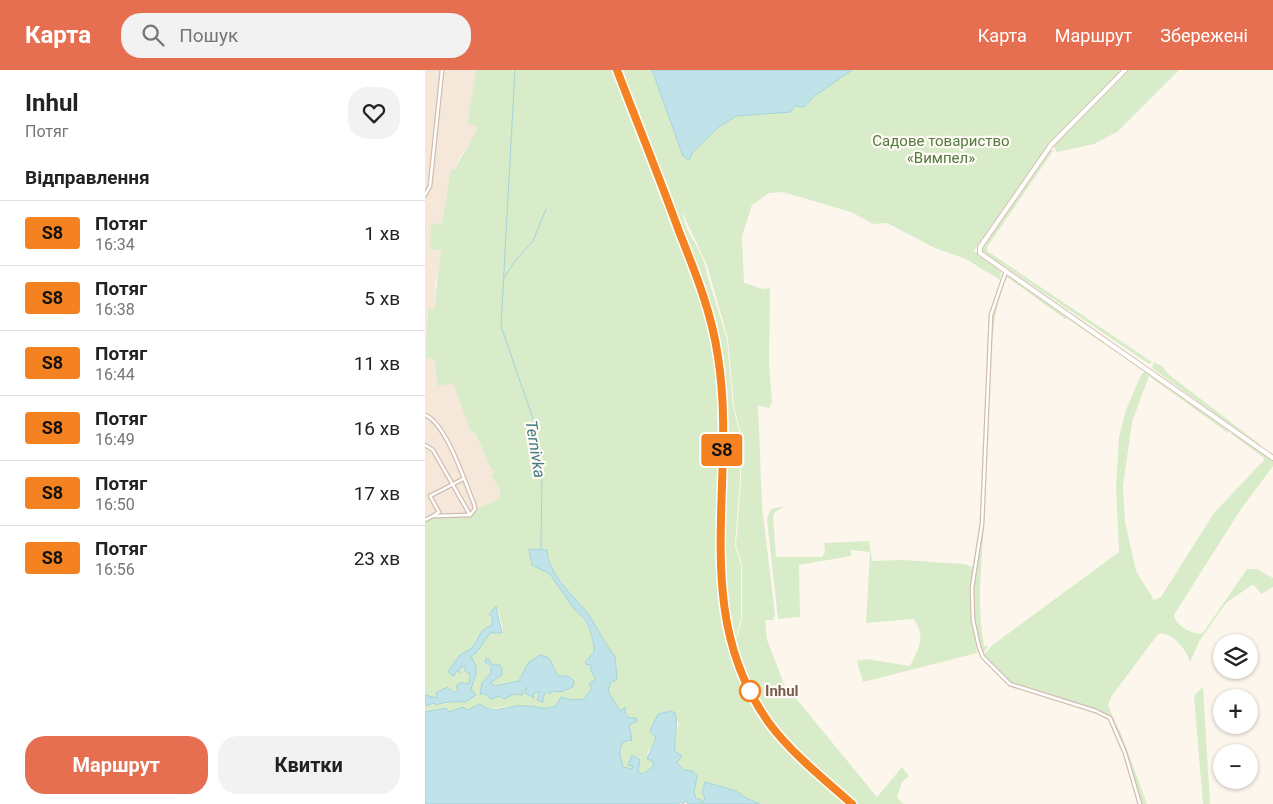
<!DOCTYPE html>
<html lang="uk">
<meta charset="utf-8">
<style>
body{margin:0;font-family:Roboto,sans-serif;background:#f2f2f2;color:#222;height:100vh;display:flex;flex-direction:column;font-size:19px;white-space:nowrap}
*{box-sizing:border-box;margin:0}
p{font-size:16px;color:#767676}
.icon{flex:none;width:28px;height:28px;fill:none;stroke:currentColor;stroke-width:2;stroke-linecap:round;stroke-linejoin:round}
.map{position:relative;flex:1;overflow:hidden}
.details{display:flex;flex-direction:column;background:#fff;width:425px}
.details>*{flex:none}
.badge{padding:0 10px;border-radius:4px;font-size:18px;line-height:32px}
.tools{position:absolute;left:788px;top:564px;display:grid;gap:10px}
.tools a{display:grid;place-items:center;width:45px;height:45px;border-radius:50%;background:#fff;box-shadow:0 1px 4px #0004;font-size:25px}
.map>.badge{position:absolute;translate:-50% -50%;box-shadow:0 0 0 2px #fff}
h2{padding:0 25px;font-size:19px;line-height:45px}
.round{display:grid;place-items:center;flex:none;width:52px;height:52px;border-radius:20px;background:#f2f2f2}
.overview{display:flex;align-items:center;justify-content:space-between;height:85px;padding:0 25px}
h1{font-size:24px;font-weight:700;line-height:38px}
.primary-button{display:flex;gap:10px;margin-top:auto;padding:10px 25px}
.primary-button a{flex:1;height:58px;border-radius:20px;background:#e76f51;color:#fff;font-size:20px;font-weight:700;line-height:58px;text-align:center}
.primary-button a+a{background:#f2f2f2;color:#222}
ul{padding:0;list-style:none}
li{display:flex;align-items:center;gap:15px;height:65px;padding:0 25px;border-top:1px solid #e0e0e0}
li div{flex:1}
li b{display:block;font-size:19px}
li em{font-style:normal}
li .badge{min-width:55px;font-weight:700;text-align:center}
header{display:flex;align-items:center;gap:30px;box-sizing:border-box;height:70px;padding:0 25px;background:#e76f51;color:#fff}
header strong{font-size:24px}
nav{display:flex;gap:28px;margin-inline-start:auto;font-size:18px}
.search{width:350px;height:45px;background:#f2f2f2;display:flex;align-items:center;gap:12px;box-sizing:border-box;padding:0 18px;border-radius:20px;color:#767676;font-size:19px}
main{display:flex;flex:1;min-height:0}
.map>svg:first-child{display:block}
</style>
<header>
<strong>Карта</strong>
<div class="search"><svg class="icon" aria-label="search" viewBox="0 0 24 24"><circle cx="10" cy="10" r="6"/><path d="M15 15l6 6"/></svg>Пошук</div>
<nav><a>Карта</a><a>Маршрут</a><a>Збережені</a></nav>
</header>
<main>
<section class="details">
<div class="overview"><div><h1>Inhul</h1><p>Потяг</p></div><a class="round"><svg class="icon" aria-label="heart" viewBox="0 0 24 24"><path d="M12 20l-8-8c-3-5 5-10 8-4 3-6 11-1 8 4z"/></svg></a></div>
<h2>Відправлення</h2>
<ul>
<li><span class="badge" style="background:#f58220;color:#111">S8</span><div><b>Потяг</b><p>16:34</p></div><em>1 хв</em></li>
<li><span class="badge" style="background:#f58220;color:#111">S8</span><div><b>Потяг</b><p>16:38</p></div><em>5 хв</em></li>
<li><span class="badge" style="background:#f58220;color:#111">S8</span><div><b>Потяг</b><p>16:44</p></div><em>11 хв</em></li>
<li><span class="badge" style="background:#f58220;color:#111">S8</span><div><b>Потяг</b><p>16:49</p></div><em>16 хв</em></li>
<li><span class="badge" style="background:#f58220;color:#111">S8</span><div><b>Потяг</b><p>16:50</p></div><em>17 хв</em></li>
<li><span class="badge" style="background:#f58220;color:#111">S8</span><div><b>Потяг</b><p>16:56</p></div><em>23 хв</em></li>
</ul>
<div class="primary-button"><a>Маршрут</a><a>Квитки</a></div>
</section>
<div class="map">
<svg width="848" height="734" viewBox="0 0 848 734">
<rect width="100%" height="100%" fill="#fdf6ec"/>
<path fill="#f5e8da" d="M0,0H51L42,53L52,56L49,67L33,90L30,100H26L17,153L5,179L16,181L14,201L10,213V239H4L1,288L9,289L28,313L45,361L50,363L67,400L72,401L66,405L75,421V428L65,434L50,439L45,445L0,450Z"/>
<g fill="#d8ecc9" fill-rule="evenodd">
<path d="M51,0H191L265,190L289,267L295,305L297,347L296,528L303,565L320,613L318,615L327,631L329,630L357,670L425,734H335L321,728L311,721L280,718L277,723L280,728L278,734H276L269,722L272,706L259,700L252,693L256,687C245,677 249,667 254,654L246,641L230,649L228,664L232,668L222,684L228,691V697L218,704L213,702L215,691L208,685L203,694L208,696L207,699L198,697C196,686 192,684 198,672H204L206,662L204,656L208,648H205L200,642V637L195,641L183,621L191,601V592L173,561L129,503L121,480L104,479L107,495L125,504L151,541H154L166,564L169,578L165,594L171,610L165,614L167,618L159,629L147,630L136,627L131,636C116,642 112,636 99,636C81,635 69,642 51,635L48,638L24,642L21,639L0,642V635L17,632L21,634L46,619L51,604L46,586L51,583L65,563L75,564L78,561L74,542L72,540L65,547L68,549L67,555L58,560L55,567L51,569L46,579L35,585L32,600L37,602L35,598L40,596L45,604L44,614H35L31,621L27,620L13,626L12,629L0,625V450L8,446L44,445C52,436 65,435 75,428V421L66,405L71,401L67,400L50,363L45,361L28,313L13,316L9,289L1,288L3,239H10C10,218 14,202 16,181L5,179L6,155L17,153L26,99L30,100C35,85 48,73 52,57L42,53ZM115,585L124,588L133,606L143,607L148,611L136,620L119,624V632L113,631L111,628L114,621L104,626L101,623L103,617L96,622L98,625L89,624L77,629L74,626H61L56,619L66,603L62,592L69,596L66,612L69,616L94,611L103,596Z"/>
<path d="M194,0H227L258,86L264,89V86L294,57L311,46L366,42L369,36L379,37L388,27L427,0H697L624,74L549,181L576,202L575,210L541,189L510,178L462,153L448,154L426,142L358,122L344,123L327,135L317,166L319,213L338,219L345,218L344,295L347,332L344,338L333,335L337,436L350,545L348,550H340L342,570L359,614L452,727L477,697L484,706L477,712L472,727L478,734H428C368,681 334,652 306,574L313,565L317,548V495L311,475L316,411V365L309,336L303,269L282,195L257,142C260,164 280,182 282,205L302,269L308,336L315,365V411L310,475L316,495V548L312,565L307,569L300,545L297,516L299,347L295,287L284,237Z"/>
<path d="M702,0H754L692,62L669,74L632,82L629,77L632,70Z"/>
<path d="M626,80L628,81L562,177V181L727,292L724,294L557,181L559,174Z"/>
<path d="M582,205L720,298L717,300L643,249H640L582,207C568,239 567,270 565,304C563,347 562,389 560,432C559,481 550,527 559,576H563L558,585L554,577L549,550L548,518L558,454L567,246L570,230Z"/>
<path d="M729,292L738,297L743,304L837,376H834L727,298Z"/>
<path d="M721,300L804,361L803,363L724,306L707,352L698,416L700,452L711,501L729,530L736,527L789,443L839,390L838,387L806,364L808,363L848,389V396L814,442L749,545C750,555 768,566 778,563L822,499H832L848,508V517L836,524L830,516L827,515L801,533L775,570L765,592C763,581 745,560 733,564L686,627L683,636L697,666L722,734H717L701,682L685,647L671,640L590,615L576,605L560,588V584L566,576L694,482L691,417L694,367L701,340L716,305Z"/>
<path d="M360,436L350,442L348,446L351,487H397L400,481L399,473L444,471L447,491L478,490L539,494L548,497L545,533L552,583L438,612L432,591L442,589L485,596C494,577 501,568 489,549L441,553L445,482L426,480V486L374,495L375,547L353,549L342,449L346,439Z"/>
<path d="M778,617L785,734H778L769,626Z"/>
</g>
<g fill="#bfe3e8" stroke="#a5d3da">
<path d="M227,0H427L388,27L379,37L369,36L366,42L311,46L294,57L268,82L264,90L258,86Z"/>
<path d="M104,479L122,480C123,503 146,524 160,540C171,553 178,573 190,586L192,610L186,612L183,621L195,641L200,637V642L204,648H211L212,651L204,655L207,670L198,672C192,683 196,686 198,697L207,699L208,696L203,695L207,685L215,690L213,702L218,704L228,697V691L222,689L231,668L225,661L233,644L246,641L250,643C254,656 248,668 250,681L257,686L252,693L259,700L268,701L272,706L269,722L271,728L278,731L276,734H263L261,731L258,734L255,732L254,734H0V642L21,638L24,642L38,637L42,640L55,634C69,646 84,634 100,636C114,636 117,641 131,636L136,627L147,630L159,629L167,618L164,614L171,609L166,601L165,594L162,595L160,592L169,582C169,567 162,547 149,539L125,504L107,495Z"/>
<path d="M71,536L77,563H65L51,583L46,586L51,597V604L46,619L51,625L40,632C34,631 17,632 11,635L9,633L1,636L0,625L12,628L11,623L22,617L29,622L33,620L31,616C37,611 37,613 44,614L45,604L40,601V596L35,598V603L32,600L29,606L24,603V600L35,585L46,579L58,560L67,555L68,549L64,544Z"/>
<path d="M115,585L124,588L133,606H143L149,611L148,617L135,622L127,621L125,624L123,622L119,624L118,632L112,630L114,621L108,624L109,628L100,623L103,617L97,622L98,625L89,624L79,629L74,626L66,629L60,624H55L57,613L66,603L65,596L60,592L61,589H64L67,595H75L77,598V605L66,612L69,616L94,611L103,593Z"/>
<path d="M280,712L311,721L321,728L335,734H278L280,728L277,723Z"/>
</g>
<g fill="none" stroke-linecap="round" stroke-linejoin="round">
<g stroke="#a5d3da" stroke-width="1">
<path d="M90,0L76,256L109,352L117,397L116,480"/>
<path d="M79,208L90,191L108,171L121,139"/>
</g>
<g stroke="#d1beb0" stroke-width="5">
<g id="street">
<path d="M0,125L5,116L17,0"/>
<path d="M581,201L566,245L557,454L547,518L548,550L554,577L558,587L585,614L671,641L685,648L700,683L715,734"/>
<path d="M0,345C21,353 40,412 49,434L50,439L45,445"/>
<path d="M0,375L8,380L45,445"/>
<path d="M8,446L14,442L5,426L38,409"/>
<path d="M0,450L8,446L45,445"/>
</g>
</g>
<g stroke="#d6c0b0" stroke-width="6">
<path id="secondary" d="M700,0L626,75L555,177V183L848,388"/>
</g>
<use href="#street" stroke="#fff" stroke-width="2.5"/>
<use href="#secondary" stroke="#fff" stroke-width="4"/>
<g stroke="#b9a8c9" stroke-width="3">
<path id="rail" d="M192,0C213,55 235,109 255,164C271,204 287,244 293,287C312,406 266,535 337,643C361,679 395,706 427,734"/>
</g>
<use href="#rail" stroke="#fffaf3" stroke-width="1" stroke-dasharray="4" stroke-linecap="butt"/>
</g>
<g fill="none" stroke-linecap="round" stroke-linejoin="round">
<g stroke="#fff" stroke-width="11">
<path id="line" d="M192,0C213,55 235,109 255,164C271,204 287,244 293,287C313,412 263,540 344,653C367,684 398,708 427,734"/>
</g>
<use href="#line" stroke="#f58220" stroke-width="8"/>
</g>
<circle fill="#fff" stroke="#f58220" stroke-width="2.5" cx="325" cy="621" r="10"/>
<g text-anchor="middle" stroke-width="4.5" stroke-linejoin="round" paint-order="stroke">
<g font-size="15" fill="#537a41" stroke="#fffaf3">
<text x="516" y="76">Садове товариство<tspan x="516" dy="17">«Вимпел»</tspan></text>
</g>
<g font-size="15" font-weight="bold" fill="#7a5c4d" stroke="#fffaf3" text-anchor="start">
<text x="340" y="626">Inhul</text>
</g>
<g font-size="16" font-style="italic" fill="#437c86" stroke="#fffaf3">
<text transform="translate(111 379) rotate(81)" y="6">Ternivka</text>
</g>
</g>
</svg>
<div class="tools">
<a><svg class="icon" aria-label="layers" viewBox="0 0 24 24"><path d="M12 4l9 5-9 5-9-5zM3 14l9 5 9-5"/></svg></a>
<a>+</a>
<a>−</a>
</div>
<b class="badge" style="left:297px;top:380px;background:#f58220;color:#111">S8</b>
</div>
</main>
